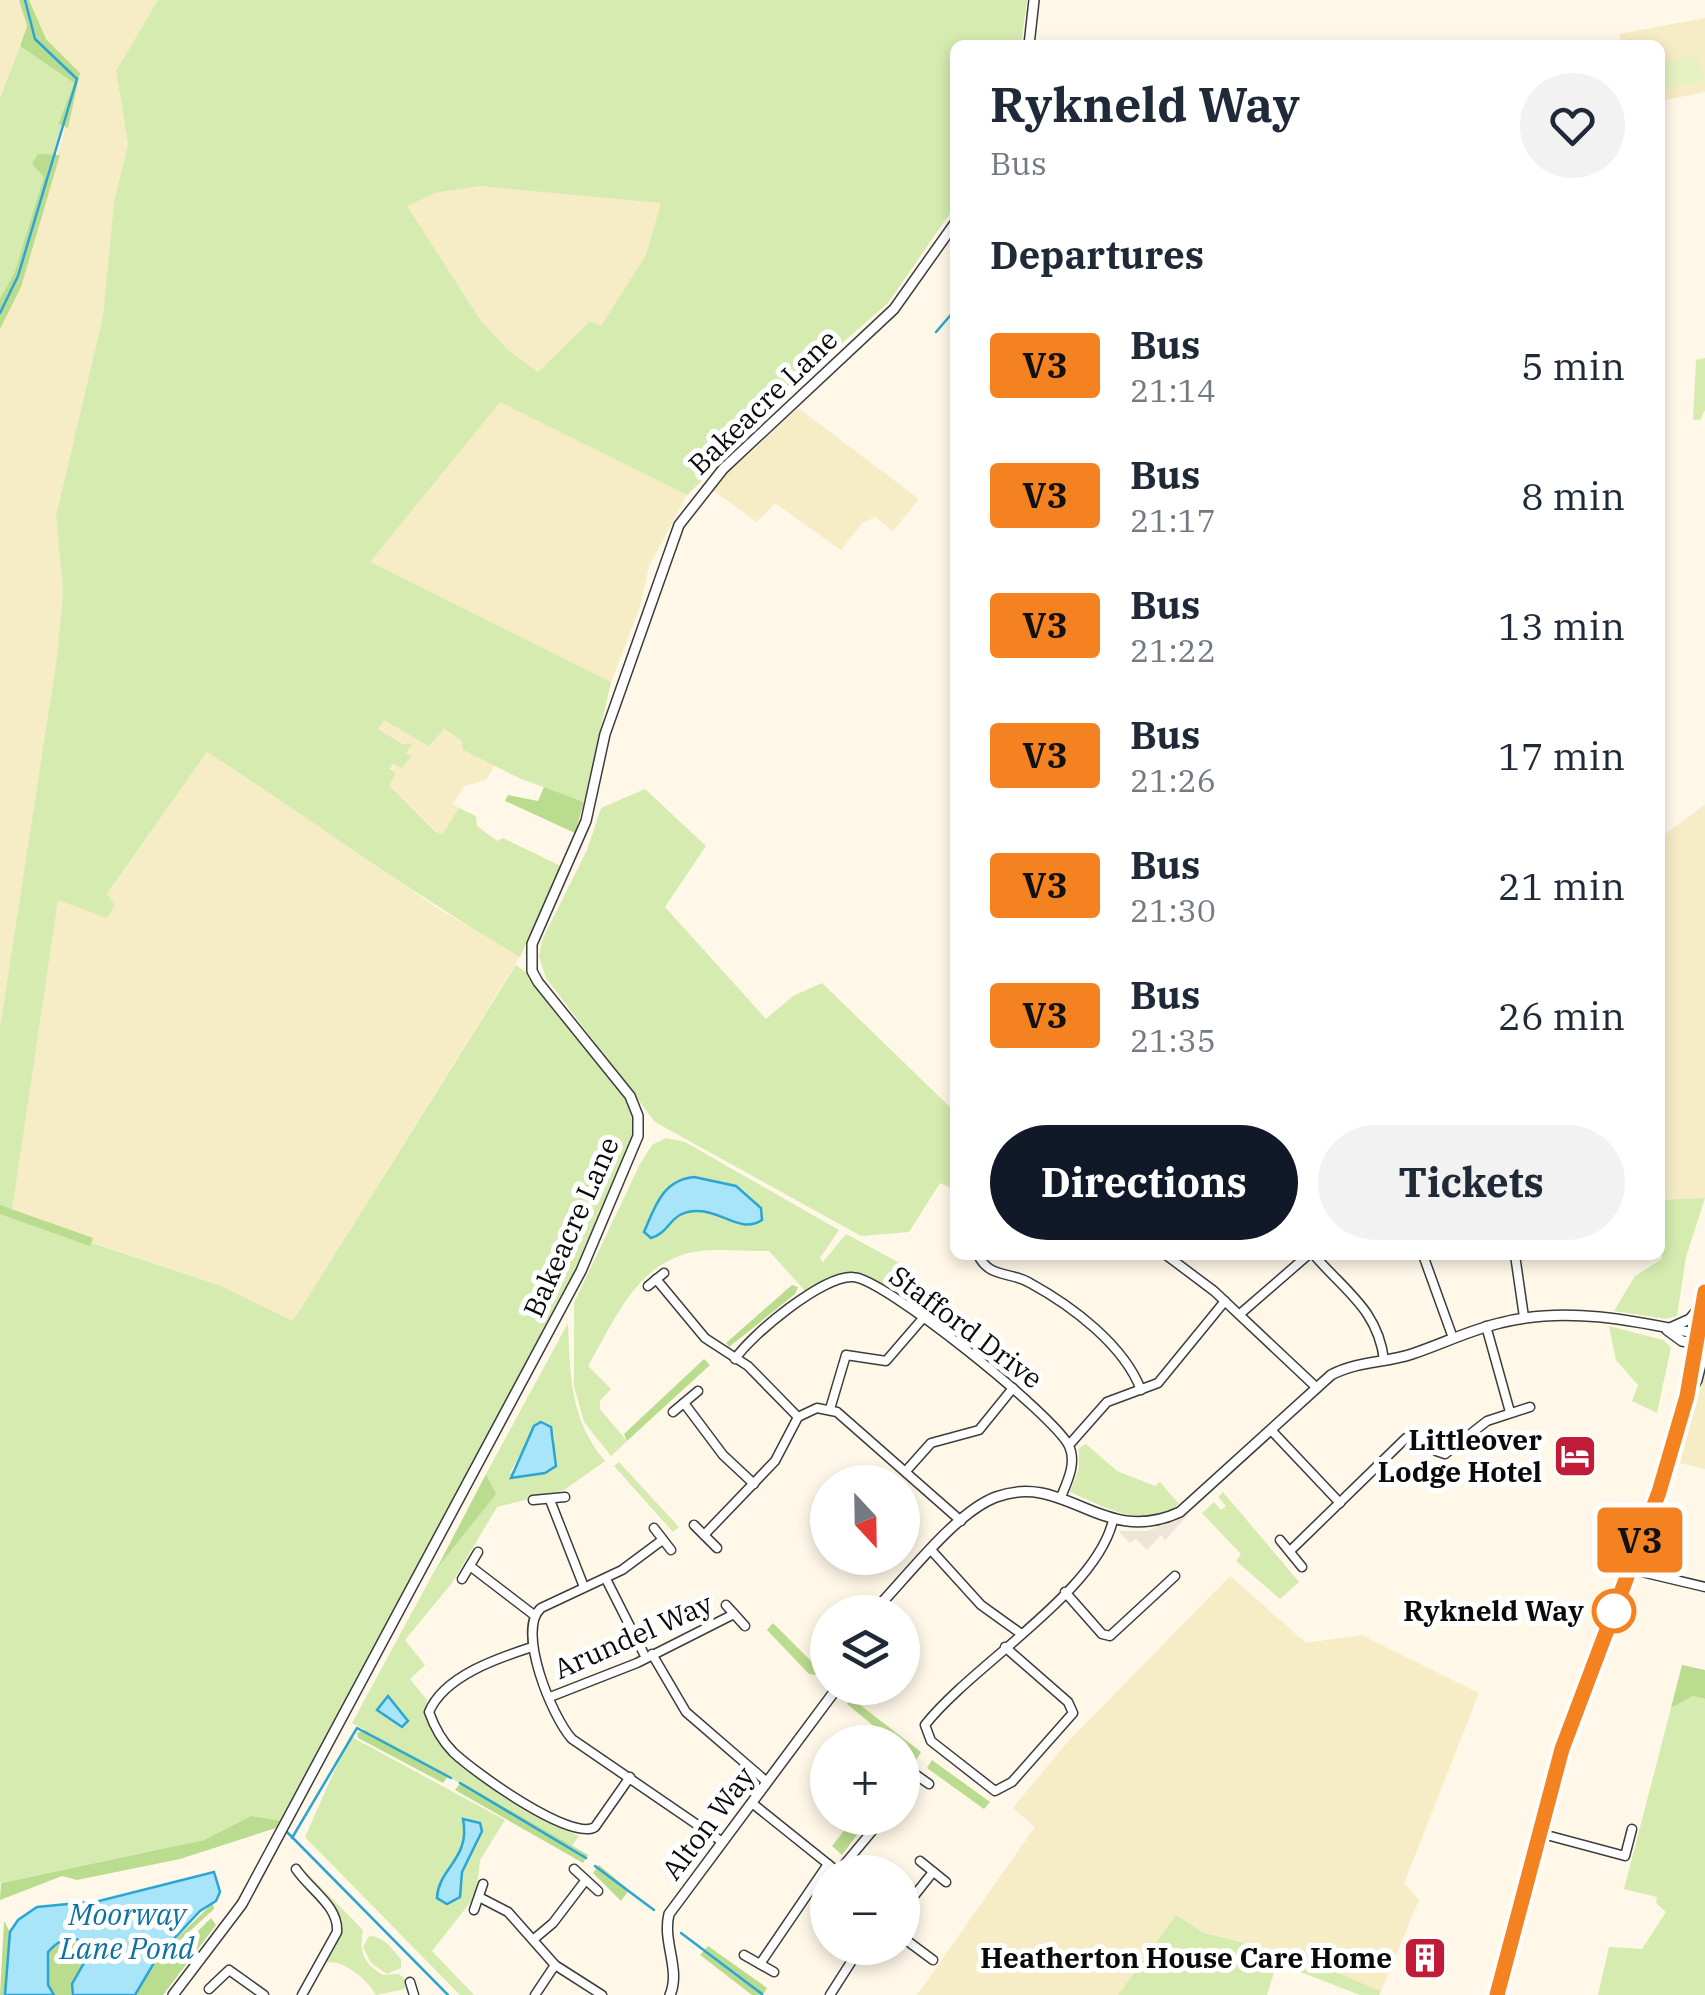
<!DOCTYPE html>
<meta charset="utf-8">
<style>
body{margin:0;font-family:"IBM Plex Serif",serif;background:#f2f2f3;color:#1f2937;height:100vh;display:flex;flex-direction:column;font-size:38px;white-space:nowrap}
*{box-sizing:border-box;margin:0}
p{font-size:32px;color:#747a83}
.icon{flex:none;width:55px;height:55px;fill:none;stroke:currentColor;stroke-width:2;stroke-linecap:round;stroke-linejoin:round}
.map{position:relative;flex:1;overflow:hidden}
.side{position:absolute;left:950px;top:40px;width:715px;height:1220px;display:flex;flex-direction:column;background:#fff;border-radius:15px;box-shadow:0 5px 15px #0003}
.side>*{flex:none}
.badge{padding:0 20px;border-radius:8px;font-size:35px;line-height:65px}
.needle{width:65px;rotate:158deg}
.controls{position:absolute;left:810px;top:1465px;display:grid;gap:20px}
.controls a{display:grid;place-items:center;width:110px;height:110px;border-radius:50%;background:#fff;box-shadow:0 5px 15px #0003;font-size:50px}
.map>.badge{position:absolute;translate:-50% -50%;box-shadow:0 0 0 5px #fff}
h2{padding:0 40px;font-size:38px;line-height:90px}
.round{display:grid;place-items:center;flex:none;width:105px;height:105px;border-radius:52px;background:#f2f2f3}
.headline{display:flex;align-items:center;justify-content:space-between;height:170px;padding:0 40px}
h1{font-size:48px;font-weight:800;line-height:75px}
.primary-button{display:flex;gap:20px;margin-top:auto;padding:20px 40px}
.primary-button a{flex:1;height:115px;border-radius:60px;background:#111827;color:#fff;font-size:40px;font-weight:800;line-height:115px;text-align:center}
.primary-button a+a{background:#f2f2f3;color:#1f2937}
ul{padding:0;list-style:none}
li{display:flex;align-items:center;gap:30px;height:130px;padding:0 40px}
li div{flex:1}
li b{display:block;font-size:38px}
li em{font-style:normal}
li .badge{min-width:110px;font-weight:700;text-align:center}
.map>svg:first-child{display:block}
</style>
<div class="map">
<svg width="1705" height="1995" viewBox="0 0 1705 1995">
<rect width="100%" height="100%" fill="#fff7e7"/>
<g fill="#f6ecc6">
<path d="M0,0H19L27,26L0,98Z"/>
<path d="M27,0H158L116,71L128,144L114,202L103,316L56,516L63,592L57,657L0,1028V323L24,271L79,80L39,35Z"/>
<path d="M1705,18V92L1660,101V45H1622L1619,34Z"/>
<path d="M480,186L662,203L646,255L601,327L590,321L538,372L508,350L481,321L406,205L435,193Z"/>
<path d="M500,401L687,495L649,566L640,607L611,682L369,563Z"/>
<path d="M798,408L919,499L893,531L875,517L862,523L841,550L775,503L757,522L711,489Z"/>
<path d="M384,720L432,742L443,729L462,741L463,750L496,763L486,780L464,786L453,804L459,808L442,836L389,785L394,762L403,767L408,759L404,744L378,729Z"/>
<path d="M207,752L325,828L434,906L520,957L293,1321L221,1286L10,1215L58,900L115,905L107,895Z"/>
<path d="M1705,805V1198L1660,1200V838Z"/>
<path d="M1705,1371V1469L1680,1463Z"/>
<path d="M1230,1576L1306,1643L1361,1635L1479,1693L1404,1883L1419,1900L1381,1991L1296,1956L1204,1933L1176,1915L1118,1995H917L1035,1827L1013,1808L1064,1746Z"/>
</g>
<g fill="#d5ebaf" fill-rule="evenodd">
<path d="M158,0H1027L1021,45H955V206L888,303L773,403L744,440L687,495L500,402L370,562L611,682L584,802L519,778L463,750L462,741L444,729L429,746L384,720L378,729L403,744H412L406,753L411,756L402,768L394,763L390,769L396,773L389,785L435,831L442,835L459,808L476,816L477,826L497,841L503,838L561,866L520,957C412,894 313,820 207,752L107,894L115,905L107,918L58,900L11,1216L221,1286L293,1321L516,965L539,982L630,1096L638,1126L594,1243L285,1823L251,1816L204,1840L0,1883V1028L57,657L63,592L56,516L103,316L114,202L128,144L116,71ZM480,186L661,203L646,255L601,326L590,321L538,372L508,350L481,321L407,206L435,193Z"/>
<path d="M20,46L74,83L58,123L62,126L18,276L0,313V98Z"/>
<path d="M1705,358V410L1700,420H1693L1696,360Z"/>
<path d="M645,789L706,846L665,907L766,1019L793,996L822,983L955,1112V1190L940,1183L909,1232L861,1236L655,1122L546,978L539,956L542,940L587,850L601,808Z"/>
<path d="M666,1138L685,1142L839,1230L820,1258L823,1262L846,1234L909,1268L894,1290C853,1268 845,1265 807,1293L769,1251C743,1252 706,1246 682,1255C633,1271 612,1325 588,1366L611,1389L600,1401V1409L627,1441L611,1456L584,1422L574,1386V1303L640,1164L652,1145ZM694,1177L693,1210L674,1216L660,1235Z"/>
<path d="M1705,1198L1686,1257L1677,1316L1666,1319L1614,1311L1635,1276L1662,1259L1660,1200Z"/>
<path d="M568,1323C570,1375 570,1420 605,1461L564,1490L497,1507L452,1583L405,1640L425,1665L410,1679L427,1700C415,1758 536,1815 579,1836L572,1846L352,1723L436,1568L495,1494L486,1474ZM540,1422L551,1427L555,1439L509,1474Z"/>
<path d="M1609,1326L1663,1340L1671,1347L1657,1413L1632,1401L1638,1385L1616,1360Z"/>
<path d="M1086,1444L1117,1471L1155,1486L1160,1482L1179,1504C1146,1532 1103,1506 1070,1492L1079,1468V1448Z"/>
<path d="M619,1462L679,1527L673,1532L614,1466Z"/>
<path d="M1223,1492L1299,1582L1280,1599L1236,1561L1241,1554L1202,1513L1214,1502L1221,1510L1226,1506L1218,1497Z"/>
<path d="M1693,1696L1705,1699V1995H1598L1609,1947L1642,1949L1666,1912L1656,1903L1657,1897L1624,1889L1671,1708Z"/>
<path d="M350,1736L505,1820L480,1860L476,1895L432,1951L474,1995H460L305,1837ZM465,1830L482,1831L462,1872L460,1897L437,1888L457,1862Z"/>
<path d="M295,1861L363,1930C359,1952 363,1963 383,1975L399,1974L405,1979V1989L376,1995C367,1979 340,1956 322,1964L342,1921C334,1896 299,1883 295,1861Z"/>
<path d="M1176,1915L1204,1933L1296,1956L1381,1991L1379,1995H1360L1277,1963L1267,1995H1118Z"/>
<path d="M369,1936C384,1936 392,1949 401,1959V1968L387,1974L371,1963L363,1947Z"/>
</g>
<g fill="#badc8e">
<path d="M19,0H29L46,39L80,73L68,128L58,124L74,83L20,46L27,26Z"/>
<path d="M38,154L60,155L21,287L0,329V299L15,272L44,177L32,164Z"/>
<path d="M544,787L584,802L575,833L505,801L508,795L538,801Z"/>
<path d="M0,1205L93,1238L90,1246L0,1214Z"/>
<path d="M792,1285L798,1287L795,1294L729,1347L726,1343Z"/>
<path d="M704,1359L710,1365L627,1441L624,1434Z"/>
<path d="M486,1474L496,1494L437,1568Z"/>
<path d="M773,1623L816,1666V1675L809,1674L767,1630Z"/>
<path d="M1682,1665L1705,1670V1699L1693,1696L1671,1708Z"/>
<path d="M851,1698L921,1752L916,1760L903,1750L902,1742H893L847,1704Z"/>
<path d="M365,1730L449,1775L443,1783L358,1738L357,1733Z"/>
<path d="M932,1760L990,1802L984,1809L927,1768Z"/>
<path d="M461,1782L588,1855L583,1863L455,1790Z"/>
<path d="M251,1816L280,1821L276,1828L180,1859L77,1880L62,1876L0,1900L1,1883L204,1840Z"/>
<path d="M854,1818L868,1820L842,1855L832,1846Z"/>
<path d="M599,1865L629,1890L621,1901L593,1873Z"/>
<path d="M213,1903L214,1909L178,1942L185,1944L211,1918L216,1925L163,1995H135L158,1956Z"/>
<path d="M4,1921L10,1932L5,1995H0Z"/>
<path d="M70,1937L82,1940L92,1948C87,1967 73,1975 73,1995H54L48,1986V1952L59,1940Z"/>
<path d="M708,1946L767,1988L763,1995H752L700,1955Z"/>
</g>
<path fill="#e7f1c2" d="M1698,55L1704,81L1660,91V63Z"/>
<path fill="#ede5d7" d="M1187,1516L1165,1540L1161,1535L1147,1550L1136,1539L1130,1543L1118,1531H1147Z"/>
<g fill="#a9e5f9" stroke="#2ca5d4" stroke-width="2.5">
<path d="M694,1177L736,1186L761,1208L762,1220C742,1234 721,1211 699,1211C669,1210 672,1232 651,1238L644,1232C655,1206 663,1180 694,1177Z"/>
<path d="M541,1422L551,1427L556,1466L545,1473L511,1478L534,1426Z"/>
<path d="M388,1696L408,1721L402,1727L377,1710Z"/>
<path d="M463,1819L480,1823L482,1831L462,1872L460,1897L447,1904L437,1898C438,1868 471,1859 463,1819Z"/>
<path d="M214,1872L220,1892L216,1901L200,1911L158,1956L135,1995H73L72,1984L92,1949C76,1933 62,1936 48,1952V1985L54,1995H5L10,1932L18,1920L37,1907L99,1901Z"/>
</g>
<g fill="none" stroke-linecap="round" stroke-linejoin="round">
<g stroke="#2ca5d4" stroke-width="2.5">
<path d="M0,313L18,276L77,79L35,39L25,0"/>
<path d="M936,332L955,310"/>
<path d="M460,1783L586,1858"/>
<path d="M287,1832L448,1995"/>
<path d="M292,1838L357,1728L451,1778"/>
<path d="M595,1866L654,1910"/>
<path d="M681,1933L762,1994"/>
</g>
<g stroke="#3d3d3d" stroke-width="11">
<g id="minor">
<path d="M978,1255C990,1279 1010,1271 1030,1283C1072,1306 1124,1345 1141,1390"/>
<path d="M1166,1255L1214,1291L1317,1388"/>
<path d="M1314,1255C1345,1291 1378,1310 1384,1360"/>
<path d="M1423,1255L1453,1338"/>
<path d="M1515,1255L1524,1317"/>
<path d="M656,1279L705,1338L748,1366L798,1417"/>
<path d="M648,1286L664,1273"/>
<path d="M1240,1314L1308,1255"/>
<path d="M1486,1326L1510,1412"/>
<path d="M735,1359C751,1335 823,1275 853,1277C884,1278 1055,1416 1069,1446C1077,1463 1067,1482 1061,1497"/>
<path d="M684,1403L723,1455L754,1484"/>
<path d="M830,1409L846,1355L886,1361L924,1317"/>
<path d="M673,1412L698,1391"/>
<path d="M1271,1430L1340,1503"/>
<path d="M1069,1445L1107,1402L1158,1383L1225,1301"/>
<path d="M906,1471L931,1443L979,1430L1013,1388"/>
<path d="M533,1500L565,1497"/>
<path d="M550,1500L584,1587"/>
<path d="M694,1525L717,1548"/>
<path d="M654,1528L671,1550"/>
<path d="M704,1535L775,1461L798,1417L817,1408L837,1412L961,1521"/>
<path d="M1280,1540L1302,1567"/>
<path d="M661,1541L622,1570L541,1608C516,1630 552,1717 572,1739L721,1841"/>
<path d="M932,1551L981,1605L1020,1633"/>
<path d="M1290,1551L1406,1438L1420,1434L1436,1451L1445,1454L1487,1421L1530,1407"/>
<path d="M470,1566L534,1615"/>
<path d="M1629,1569L1705,1587"/>
<path d="M462,1579L478,1552"/>
<path d="M606,1579L646,1658"/>
<path d="M1065,1592L1102,1634L1110,1636L1175,1576"/>
<path d="M726,1605L745,1626"/>
<path d="M532,1647C498,1658 444,1676 429,1712C434,1726 442,1741 453,1752C474,1772 571,1842 595,1827L630,1777"/>
<path d="M1005,1647L1068,1702L1073,1713L1012,1782L995,1791L931,1741L925,1725C972,1665 1097,1592 1113,1520"/>
<path d="M652,1654L686,1712L767,1782"/>
<path d="M550,1697L637,1663L734,1614"/>
<path d="M902,1765L929,1784"/>
<path d="M902,1793L916,1775"/>
<path d="M752,1803L838,1872"/>
<path d="M1539,1833L1625,1856L1632,1829"/>
<path d="M920,1861L946,1882"/>
<path d="M296,1869C310,1890 339,1906 337,1932L302,1995"/>
<path d="M574,1869L598,1891"/>
<path d="M838,1872L883,1818"/>
<path d="M481,1898L508,1912L555,1965L602,1995"/>
<path d="M474,1910L483,1884"/>
<path d="M902,1911L933,1872"/>
<path d="M902,1937L933,1960"/>
<path d="M534,1939L553,1923L585,1881"/>
<path d="M744,1955L774,1972"/>
<path d="M760,1964L828,1864"/>
<path d="M410,1982L414,1995"/>
<path d="M209,1989L229,1970L264,1995"/>
<path d="M535,1995L555,1965"/>
<path d="M830,1995L860,1948"/>
</g>
</g>
<g stroke="#3d3d3d" stroke-width="12">
<g id="tertiary">
<path d="M1029,45L1034,0"/>
<path d="M1670,1328L1690,1319L1701,1306"/>
<path d="M1667,1330L1682,1341L1698,1344"/>
<path d="M1689,1393L1697,1380L1705,1348"/>
<path d="M873,1612C904,1581 955,1512 996,1497C1066,1471 1102,1548 1180,1512L1331,1375C1357,1361 1385,1363 1412,1354C1442,1344 1470,1330 1500,1323C1565,1306 1633,1320 1698,1334L1705,1340"/>
<path d="M173,1995L242,1904L581,1271L638,1136V1116L630,1096L538,982L532,971V944L586,821L605,734L679,525L723,469L894,309L955,223"/>
<path d="M670,1995C681,1969 662,1942 669,1914L837,1688"/>
<path d="M1497,1995L1562,1749L1659,1492L1687,1396L1705,1292"/>
</g>
</g>
<use href="#minor" stroke="#fff" stroke-width="8"/>
<use href="#tertiary" stroke="#fff" stroke-width="9"/>
</g>
<g fill="none" stroke-linecap="round" stroke-linejoin="round">
<g stroke="#fff" stroke-width="22">
<path id="line" d="M1497,1995L1562,1749L1659,1492L1687,1396L1705,1292"/>
</g>
<use href="#line" stroke="#f58220" stroke-width="15"/>
</g>
<defs>
<g id="hotel-square" transform="scale(2.25)"><rect x="-9" y="-9" width="18" height="18" rx="4" fill="#c01c38" stroke="#fff"/><path d="M-6-4.5h1.5V1H6V5H4.5V3h-9V5H-6ZM-4 0a1.8 1.8 0 1 1 3.6 0ZM.5 0V-2.5h3Q6-2.5 6 0Z" fill="#fff"/></g>
<g id="building-square" transform="scale(2.25)"><rect x="-9" y="-9" width="18" height="18" rx="4" fill="#c01c38" stroke="#fff"/><path d="M-4-6H4V6H1V3H-1V6H-4ZM-2.5-4.3h1.7v1.8h-1.7ZM.8-4.3h1.7v1.8H.8ZM-2.5-1h1.7V.8h-1.7ZM.8-1h1.7V.8H.8Z" fill="#fff"/></g>
</defs>
<g fill-rule="evenodd">
<use href="#hotel-square" x="1575" y="1456"/>
<use href="#building-square" x="1425" y="1958"/>
</g>
<circle fill="#fff" stroke="#f58220" stroke-width="5" cx="1614" cy="1611" r="20"/>
<g text-anchor="middle" stroke-width="10" stroke-linejoin="round" paint-order="stroke">
<g font-size="28" fill="#0a0a0a" stroke="#fff">
<text transform="translate(763 402) rotate(-44)" y="10">Bakeacre Lane</text>
<text transform="translate(571 1227) rotate(-66)" y="10">Bakeacre Lane</text>
<text transform="translate(966 1327) rotate(37)" y="10">Stafford Drive</text>
<text transform="translate(633 1636) rotate(-24)" y="10">Arundel Way</text>
<text transform="translate(708 1823) rotate(-53)" y="10">Alton Way</text>
</g>
<g font-size="28" font-weight="bold" fill="#0a0a0a" stroke="#fff" text-anchor="end">
<text x="1542" y="1450">Littleover<tspan x="1542" dy="32">Lodge Hotel</tspan></text>
<text x="1392" y="1968">Heatherton House Care Home</text>
</g>
<g font-size="28" font-weight="bold" fill="#0a0a0a" stroke="#fff" text-anchor="end">
<text x="1584" y="1621">Rykneld Way</text>
</g>
<g font-size="30" font-style="italic" fill="#0e72a1" stroke="#fff">
<text x="127" y="1925">Moorway<tspan x="127" dy="34">Lane Pond</tspan></text>
</g>
</g>
</svg>
<div class="controls">
<a><svg class="needle" viewBox="-14 -14 28 28"><path d="M0-13l5 13h-10z" fill="#e53935"/><path d="M0 13l5-13h-10z" fill="#747a83"/></svg></a>
<a><svg class="icon" aria-label="layers" viewBox="0 0 24 24"><path d="M12 4l9 5-9 5-9-5zM3 14l9 5 9-5"/></svg></a>
<a>+</a>
<a>−</a>
</div>
<b class="badge" style="left:1640px;top:1540px;background:#f58220;color:#111">V3</b>
<section class="side">
<div class="headline"><div><h1>Rykneld Way</h1><p>Bus</p></div><a class="round"><svg class="icon" aria-label="heart" viewBox="0 0 24 24"><path d="M12 20l-8-8c-3-5 5-10 8-4 3-6 11-1 8 4z"/></svg></a></div>
<h2>Departures</h2>
<ul>
<li><span class="badge" style="background:#f58220;color:#111">V3</span><div><b>Bus</b><p>21:14</p></div><em>5 min</em></li>
<li><span class="badge" style="background:#f58220;color:#111">V3</span><div><b>Bus</b><p>21:17</p></div><em>8 min</em></li>
<li><span class="badge" style="background:#f58220;color:#111">V3</span><div><b>Bus</b><p>21:22</p></div><em>13 min</em></li>
<li><span class="badge" style="background:#f58220;color:#111">V3</span><div><b>Bus</b><p>21:26</p></div><em>17 min</em></li>
<li><span class="badge" style="background:#f58220;color:#111">V3</span><div><b>Bus</b><p>21:30</p></div><em>21 min</em></li>
<li><span class="badge" style="background:#f58220;color:#111">V3</span><div><b>Bus</b><p>21:35</p></div><em>26 min</em></li>
</ul>
<div class="primary-button"><a>Directions</a><a>Tickets</a></div>
</section>
</div>
